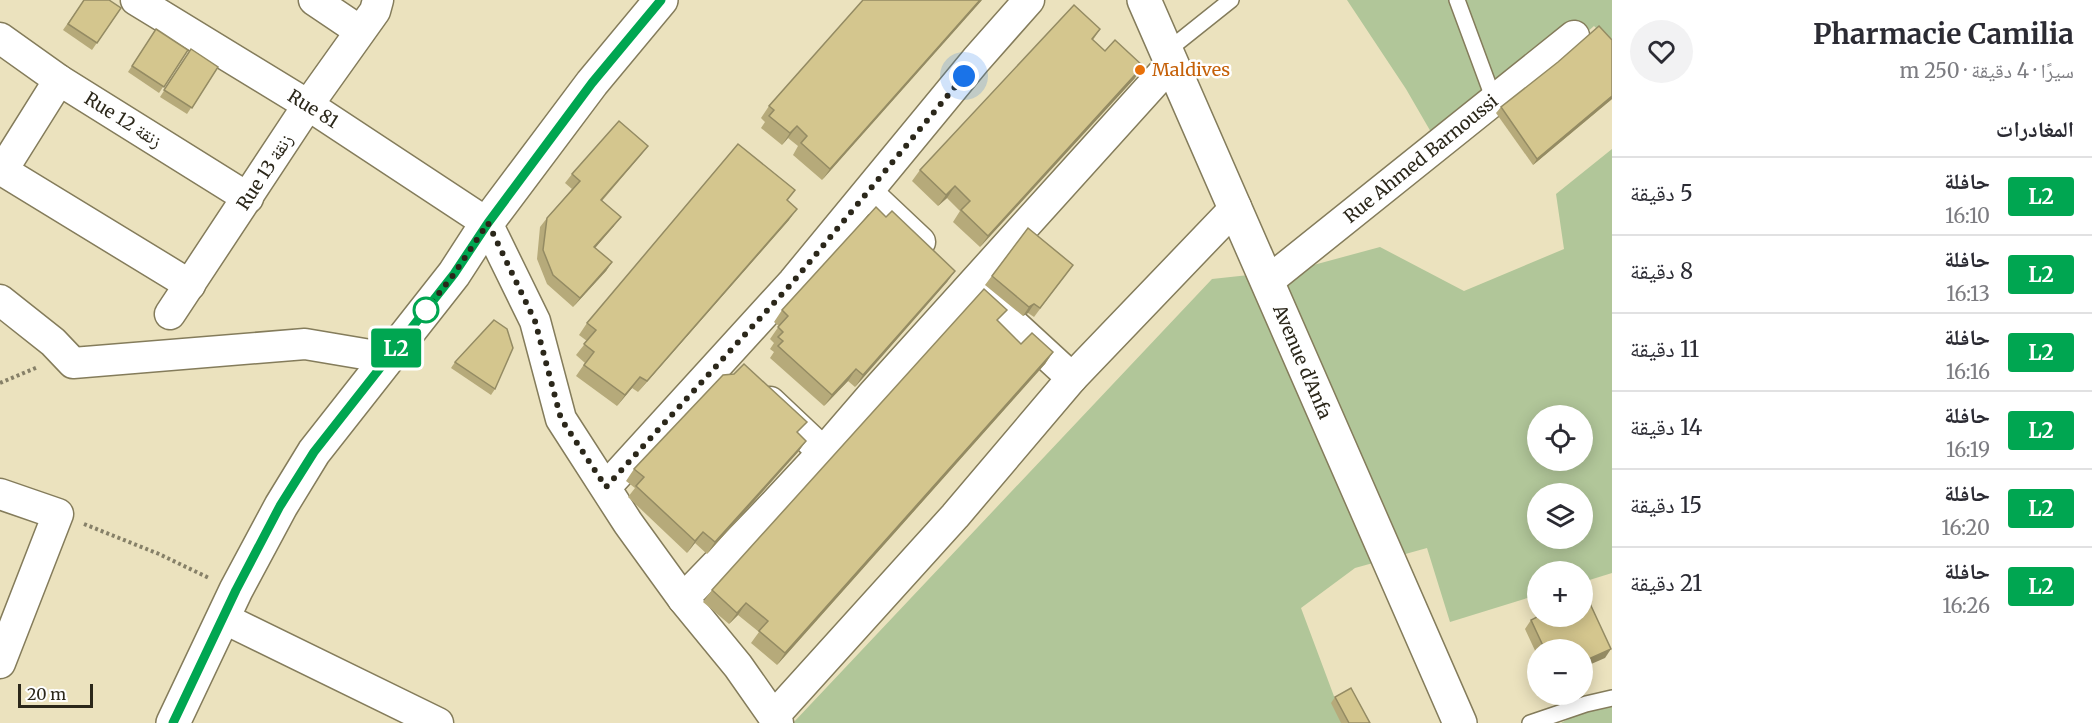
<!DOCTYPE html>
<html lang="ar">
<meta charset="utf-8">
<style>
body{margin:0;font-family:Merriweather,"Noto Naskh Arabic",serif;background:#f2f2f3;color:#2b2b33;direction:rtl;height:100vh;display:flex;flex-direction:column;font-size:22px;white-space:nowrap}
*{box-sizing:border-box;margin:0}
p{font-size:20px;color:#7c7c81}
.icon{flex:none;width:33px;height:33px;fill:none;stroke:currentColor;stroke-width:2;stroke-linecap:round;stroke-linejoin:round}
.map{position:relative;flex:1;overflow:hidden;direction:ltr}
.panel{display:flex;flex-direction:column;background:#fff;width:480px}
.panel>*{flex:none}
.badge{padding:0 12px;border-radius:4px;font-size:21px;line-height:39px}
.controls{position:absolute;left:1527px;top:405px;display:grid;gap:12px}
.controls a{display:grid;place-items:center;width:66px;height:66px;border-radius:50%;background:#fff;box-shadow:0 3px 15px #0003;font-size:30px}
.scale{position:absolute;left:18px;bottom:15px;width:75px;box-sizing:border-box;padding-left:6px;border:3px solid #2b271a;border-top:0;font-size:16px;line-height:21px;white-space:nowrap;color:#2b271a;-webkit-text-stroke:4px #fff;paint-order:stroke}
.you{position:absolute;width:30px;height:30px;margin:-15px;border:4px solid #fff;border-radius:50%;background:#1a73e8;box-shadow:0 0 0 9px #1a73e833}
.map>.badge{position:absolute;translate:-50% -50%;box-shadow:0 0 0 3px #fff}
h2{padding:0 18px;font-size:22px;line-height:54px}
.round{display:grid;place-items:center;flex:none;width:63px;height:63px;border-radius:32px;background:#f2f2f3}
.head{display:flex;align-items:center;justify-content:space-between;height:102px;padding:0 18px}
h1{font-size:28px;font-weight:700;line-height:45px}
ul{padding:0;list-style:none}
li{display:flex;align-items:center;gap:18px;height:78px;padding:0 18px;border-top:2px solid #e1e1e2}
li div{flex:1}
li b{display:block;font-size:22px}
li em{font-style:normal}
li .badge{min-width:66px;font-weight:700;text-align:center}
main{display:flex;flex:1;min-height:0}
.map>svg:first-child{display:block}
</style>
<main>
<section class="panel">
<div class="head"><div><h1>Pharmacie Camilia</h1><p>سيرًا · 4 دقيقة · 250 m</p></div><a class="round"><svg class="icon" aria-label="heart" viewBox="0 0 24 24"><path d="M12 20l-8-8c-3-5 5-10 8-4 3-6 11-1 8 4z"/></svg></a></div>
<h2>المغادرات</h2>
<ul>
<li><span class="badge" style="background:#00a651;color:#fff">L2</span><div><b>حافلة</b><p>16:10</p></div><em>5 دقيقة</em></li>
<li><span class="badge" style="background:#00a651;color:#fff">L2</span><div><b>حافلة</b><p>16:13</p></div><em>8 دقيقة</em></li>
<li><span class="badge" style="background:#00a651;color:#fff">L2</span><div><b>حافلة</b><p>16:16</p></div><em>11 دقيقة</em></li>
<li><span class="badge" style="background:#00a651;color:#fff">L2</span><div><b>حافلة</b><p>16:19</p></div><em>14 دقيقة</em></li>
<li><span class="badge" style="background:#00a651;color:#fff">L2</span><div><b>حافلة</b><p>16:20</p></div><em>15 دقيقة</em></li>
<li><span class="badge" style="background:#00a651;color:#fff">L2</span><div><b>حافلة</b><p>16:26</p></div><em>21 دقيقة</em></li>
</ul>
</section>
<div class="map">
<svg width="1612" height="723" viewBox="0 0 1612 723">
<rect width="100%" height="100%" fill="#ebe2be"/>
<g fill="#b1c699" fill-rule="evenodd">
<path d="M1347,0H1612V44L1594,26L1446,158L1406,89Z"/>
<path d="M1612,149V573L1583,582L1582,572H1538L1537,595L1450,622L1427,548L1355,568L1301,608L1344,723H793L1212,279L1295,270L1380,247L1464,291L1564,249L1556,194ZM1538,416H1582V460H1538ZM1538,494H1582V538H1538Z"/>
<path d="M1612,695V723H1561Z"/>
</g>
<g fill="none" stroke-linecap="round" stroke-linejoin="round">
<g stroke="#847c5b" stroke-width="18">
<g id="lane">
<path d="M1457,0L1494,100"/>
<path d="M1167,51L1231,0"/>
<path d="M1530,723L1586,704L1612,698"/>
</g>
</g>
<g stroke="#847c5b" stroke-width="33">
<g id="street">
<path d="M136,0L308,105L487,223L535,321L561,419L628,523L683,599L738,666L778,723"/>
<path d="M314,0L360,31"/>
<path d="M0,38L59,80L248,198"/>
<path d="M0,169L190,285"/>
<path d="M2,171L59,80"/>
<path d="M868,193L920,242"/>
<path d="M1267,282L1574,36"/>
<path d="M973,287L1072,378"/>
<path d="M0,300L53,342L73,363L305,344L388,358"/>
<path d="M170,314L308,105L375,11L378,0"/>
<path d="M770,402L823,452"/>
<path d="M606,487L793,282L976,60L1029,0"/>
<path d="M0,494L58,514L0,663"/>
<path d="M683,599L767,512L823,452L873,394L1172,63"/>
<path d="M223,618L438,723"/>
<path d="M774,716L955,516L1072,378L1236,207"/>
</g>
</g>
<g stroke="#847c5b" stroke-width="36">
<path id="secondary" d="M1144,0L1460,723"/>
</g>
<g stroke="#847c5b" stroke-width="36">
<path id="primary" d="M173,723L236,590L281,506L314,452L454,274L487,223L592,83L661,0"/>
</g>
<g stroke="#868068" stroke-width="4" stroke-dasharray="3 3" stroke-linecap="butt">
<path d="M0,383L38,367"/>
<path d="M84,524L159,554L209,578"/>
</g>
<use href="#lane" stroke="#fff" stroke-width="15"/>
<use href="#street" stroke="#fff" stroke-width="30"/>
<use href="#secondary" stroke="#fff" stroke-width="33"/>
<use href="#primary" stroke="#fff" stroke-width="33"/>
</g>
<g fill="#b6aa7a">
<path d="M84,0L121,8L92,50L63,30Z"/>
<path d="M982,0L822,180L793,155L798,146L788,138L782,145L761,128L765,122L761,118L769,106Z"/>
<path d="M156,29L188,50L159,93L128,72Z"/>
<path d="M1100,29L1093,40L1135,78L980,247L953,222L960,211L947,198L938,206L912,181L920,170Z"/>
<path d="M191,49L218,67L187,114L160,97Z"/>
<path d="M1612,99L1533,165L1496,113L1501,107Z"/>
<path d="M641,155L602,201L614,226L595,248L612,262L606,271L573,307L547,284L537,259L540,227L547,218L572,189L565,183L572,174Z"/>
<path d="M787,201L789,220L638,392L632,388L617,406L576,376L585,363L576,355L587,341L579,335L587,323Z"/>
<path d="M886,217L955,271L947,282L855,387L848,381L824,406L770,358L774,352L770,349L774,343L770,339L779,326L774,322L782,310Z"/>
<path d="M1028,228L1073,265L1034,317L1028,313L1023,316L985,285Z"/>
<path d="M999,322L1021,344L1053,352L1045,364L777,665L751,643L759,632L738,615L729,624L703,602L712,590Z"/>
<path d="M455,362L495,389L491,395L451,368Z"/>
<path d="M799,434L806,441L798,452L707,554L695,543L687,553L628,497L635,488L626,481L634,469Z"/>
<path d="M1531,620L1605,658L1582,650H1538V657L1525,629Z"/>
<path d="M1335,697L1370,723H1341L1331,703Z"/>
</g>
<g fill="#948b63">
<path d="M980,0H982L822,180L830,169Z"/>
<path d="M1143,66L1135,78L980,247L988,236Z"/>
<path d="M1612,96V99L1533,165L1537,159Z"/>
<path d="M797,126L788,138L782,145L790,133Z"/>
<path d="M648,146L641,155L594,209L601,200Z"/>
<path d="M955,186L947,198L938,206L946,195Z"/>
<path d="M797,209L789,220L638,392L647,381Z"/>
<path d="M621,217L614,226L588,256L594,247Z"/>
<path d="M612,262L606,271L573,307L580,298Z"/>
<path d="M955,271L947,282L855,387L863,375Z"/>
<path d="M1034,304L1028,313L1023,316L1029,307Z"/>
<path d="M1053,352L1045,364L777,665L785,653Z"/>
<path d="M856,369L848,381L824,406L832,395Z"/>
<path d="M640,377L632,388L617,406L625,395Z"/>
<path d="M806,441L798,452L707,554L715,542Z"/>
<path d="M703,532L695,543L687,553L695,541Z"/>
<path d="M746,603L738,615L729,624L737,613Z"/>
<path d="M1611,649L1605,658L1582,668V662Z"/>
</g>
<g fill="#d4c68e" stroke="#948b63" stroke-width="1.5">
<path d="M84,0H109L121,8L97,43L68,24Z"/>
<path d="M863,0H980L830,169L801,143L807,136L797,126L790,133L769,116L774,110L769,106Z"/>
<path d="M1074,5L1100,29L1092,39L1105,51L1115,40L1143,66L988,236L961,210L970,201L955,186L946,195L920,170Z"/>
<path d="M1599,26L1612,40V96L1537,159L1501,107L1558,62Z"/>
<path d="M156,29L188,50L164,87L132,66Z"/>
<path d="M191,49L218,67L192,108L164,90Z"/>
<path d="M619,121L648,146L601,200L621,217L594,247L612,262L580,298L553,275L543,250L547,218L580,181L572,174Z"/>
<path d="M738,144L795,190L787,200L797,209L647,381L640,377L625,395L584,365L594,352L584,344L596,330L587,323Z"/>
<path d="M876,207L886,217L892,211L955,271L863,375L856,369L832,395L778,346L783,341L778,337L783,332L778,327L788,316L782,310Z"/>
<path d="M1028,228L1073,265L1040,308L1034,304L1029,307L992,276Z"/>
<path d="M984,289L1007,310L997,320L1021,344L1032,333L1053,352L785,653L759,631L768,621L746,603L737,613L712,590Z"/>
<path d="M494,320L507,329L513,348L495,389L455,362Z"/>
<path d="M744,364L807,422L797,432L806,441L715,542L703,532L695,541L636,486L644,477L634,469L723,375L734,374Z"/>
<path d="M1586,595L1611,649L1582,662V650H1545L1531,620L1539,616H1582V597Z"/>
<path d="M1351,688L1370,723H1349L1335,697Z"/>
</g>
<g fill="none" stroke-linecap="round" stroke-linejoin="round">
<g stroke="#fff" stroke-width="14">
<path id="line" d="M173,723L236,590L280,506L314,452L454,274L488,223L592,83L661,0"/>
</g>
<use href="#line" stroke="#00a651" stroke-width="9"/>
<path stroke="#2b271a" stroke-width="6" stroke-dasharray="0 10.8" d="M426,310L454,274L488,223L535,321L561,419L606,487L793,282L964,76"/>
</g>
<circle fill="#e8710a" stroke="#fff" stroke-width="2" cx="1140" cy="70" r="6"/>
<circle fill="#fff" stroke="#00a651" stroke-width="3" cx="426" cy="310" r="12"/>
<g text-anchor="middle" stroke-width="5" stroke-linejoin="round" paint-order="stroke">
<g font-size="18" fill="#c56008" stroke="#fff" text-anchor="start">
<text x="1152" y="76">Maldives</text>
</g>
<g font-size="18" fill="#2b271a" stroke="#fff">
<text transform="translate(313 109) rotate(32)" y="6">Rue 81</text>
<text transform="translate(123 120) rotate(32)" y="6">Rue 12 زنقة</text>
<text transform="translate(1421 159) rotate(-39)" y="6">Rue Ahmed Barnoussi</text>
<text transform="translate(265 172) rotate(-57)" y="6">Rue 13 زنقة</text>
<text transform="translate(1302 362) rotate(67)" y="6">Avenue d'Anfa</text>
</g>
</g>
</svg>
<div class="controls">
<a><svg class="icon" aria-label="locate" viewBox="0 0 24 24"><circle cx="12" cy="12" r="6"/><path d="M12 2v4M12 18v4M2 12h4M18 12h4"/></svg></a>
<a><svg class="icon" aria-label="layers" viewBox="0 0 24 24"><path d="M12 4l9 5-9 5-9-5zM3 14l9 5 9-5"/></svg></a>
<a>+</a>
<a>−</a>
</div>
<div class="scale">20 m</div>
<div class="you" style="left:964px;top:76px"></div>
<b class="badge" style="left:396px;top:348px;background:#00a651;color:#fff">L2</b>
</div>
</main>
